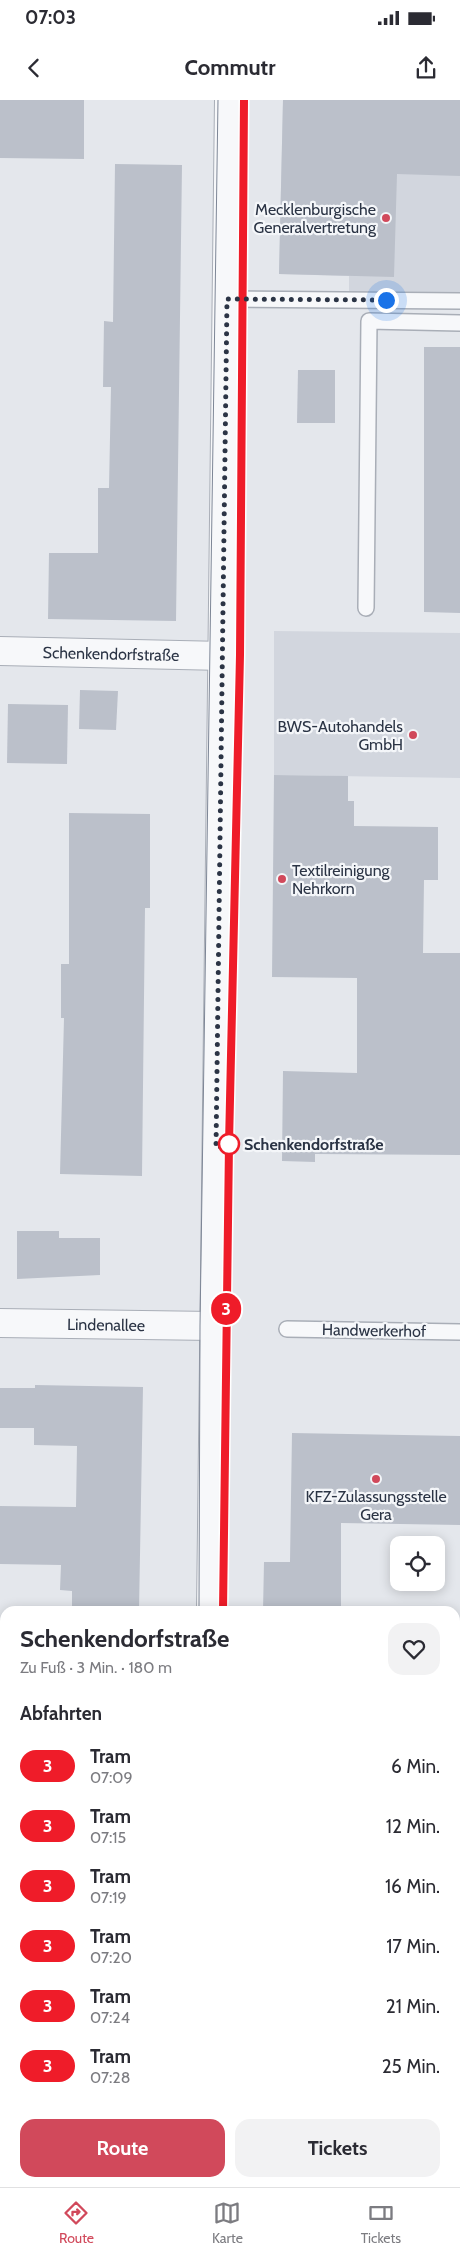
<!DOCTYPE html>
<html lang="de">
<meta charset="utf-8">
<style>
body{margin:0;font-family:Cabin,sans-serif;background:#f2f2f3;color:#2b2b33;height:100vh;display:flex;flex-direction:column;font-size:19px;white-space:nowrap}
*{box-sizing:border-box;margin:0}
p{font-size:16px;color:#7c7c81}
.icon{flex:none;width:28px;height:28px;fill:none;stroke:currentColor;stroke-width:2;stroke-linecap:round;stroke-linejoin:round}
.map{position:relative;flex:1;overflow:hidden}
.details{position:absolute;left:0px;top:1506px;width:460px;height:581px;display:flex;flex-direction:column;background:#fff;border-radius:15px 15px 0 0;box-shadow:0 2px 12px #0003}
.details>*{flex:none}
.badge{padding:0 10px;border-radius:16px;font-size:18px;line-height:32px}
.tools{position:absolute;left:390px;top:1436px;display:grid;gap:10px}
.tools a{display:grid;place-items:center;width:55px;height:55px;border-radius:10px;background:#fff;box-shadow:0 2px 12px #0003;font-size:25px}
.you{position:absolute;width:25px;height:25px;margin:-12px;border:4px solid #fff;border-radius:50%;background:#1a73e8;box-shadow:0 0 0 8px #1a73e833}
.map>.badge{position:absolute;translate:-50% -50%;box-shadow:0 0 0 2px #fff}
h2{padding:0 20px;font-size:19px;line-height:45px}
.round{display:grid;place-items:center;flex:none;width:52px;height:52px;border-radius:15px;background:#f2f2f3}
.overview{display:flex;align-items:center;justify-content:space-between;height:85px;padding:0 20px}
h1{font-size:24px;font-weight:700;line-height:38px}
.action{display:flex;gap:10px;margin-top:auto;padding:10px 20px}
.action a{flex:1;height:58px;border-radius:15px;background:#d1495b;color:#fff;font-size:20px;font-weight:700;line-height:58px;text-align:center}
.action a+a{background:#f2f2f3;color:#2b2b33}
ul{padding:0;list-style:none}
li{display:flex;align-items:center;gap:15px;height:60px;padding:0 20px}
li div{flex:1}
li b{display:block;font-size:19px}
li em{font-style:normal}
li .badge{min-width:55px;font-weight:700;text-align:center}
.status{display:flex;justify-content:space-between;align-items:center;height:35px;padding:0 25px;background:#fff;direction:ltr}
.status svg{height:14px;fill:currentColor}
header{display:flex;justify-content:space-between;align-items:center;height:65px;padding:0 20px;background:#fff;font-size:22px;font-weight:700}
.tab-bar{display:flex;justify-content:space-around;align-items:center;height:70px;border-top:1px solid #e1e1e2;background:#fff;font-size:14px;color:#7c7c81}
.tab-bar a{display:grid;justify-items:center;gap:2px}
.tab-bar .selected{color:#d1495b}
.map>svg:first-child{display:block}
</style>
<div class="status"><b>07:03</b><svg viewBox="0 0 49 12"><path d="M0 12V9h3v3zM5 12V6h3v6zM10 12V3h3v9zM15 12V0h3v12zM26 1h20v11H26zM47 4h2v5h-2z"/></svg></div>
<header><svg class="icon" aria-label="back" viewBox="0 0 24 24"><path d="M15 5l-7 7 7 7"/></svg>Commutr<svg class="icon" aria-label="share" viewBox="0 0 24 24"><path d="M12 15V3M7 8l5-5 5 5M5 13v7h14v-7"/></svg></header>
<div class="map">
<svg width="460" height="2087" viewBox="0 0 460 2087">
<rect width="100%" height="100%" fill="#e4e7ec"/>
<g fill="#d2d6de">
<path d="M283,0H460V209L349,208V176L279,174Z"/>
<path d="M274,531L460,533V678L274,675Z"/>
<path d="M0,1674H5V2082H139V2087H0Z"/>
</g>
<g fill="#bbc0ca">
<path d="M0,0H84V59L0,58Z"/>
<path d="M283,0H460V76L397,74L394,177L279,174Z"/>
<path d="M115,64L182,65L176,521L48,519L49,453H98V388H109L111,287H103L104,221L113,222Z"/>
<path d="M424,247H460V513L424,512Z"/>
<path d="M298,270H335V323H297Z"/>
<path d="M80,590L118,591L116,630L79,629Z"/>
<path d="M8,604L68,605L67,664L7,663Z"/>
<path d="M274,675L348,676V701H354V726L438,727V780H424L423,853H460V1055L315,1054V1062L282,1061L283,971L357,973V878L272,877Z"/>
<path d="M69,713L150,714V808H145L142,1076L60,1074L64,918H61V864H69Z"/>
<path d="M17,1131H59V1138H100V1175L17,1179Z"/>
<path d="M35,1285L143,1287L139,1511H72V1491L60,1490L61,1465L0,1464V1406L76,1407L77,1346L34,1345V1328H0V1288H35Z"/>
<path d="M292,1333L460,1336V1425L341,1423V1511H263L264,1462H290Z"/>
</g>
<g fill="none" stroke-linecap="round" stroke-linejoin="round">
<g stroke="#a9aeb7" stroke-width="18">
<g id="service">
<path d="M227,199L460,201"/>
<path d="M366,508L369,221L460,223"/>
<path d="M287,1229L460,1232"/>
<path d="M0,1918L5,1919"/>
</g>
</g>
<g stroke="#a9aeb7" stroke-width="30">
<g id="minor">
<path id="s1" d="M0,551L224,556"/>
<path id="s2" d="M0,1223L213,1226"/>
</g>
</g>
<g stroke="#a9aeb7" stroke-width="30">
<g id="tertiary">
<path d="M211,1511L229,0"/>
<path d="M207,2087V2082"/>
</g>
</g>
<use href="#service" stroke="#f7f8fa" stroke-width="15"/>
<use href="#minor" stroke="#f7f8fa" stroke-width="28"/>
<use href="#tertiary" stroke="#f7f8fa" stroke-width="28"/>
<g stroke="#7d8696" stroke-width="1">
<path d="M199,1511L200,1226L218,0"/>
<path d="M223,1511L229,1044L240,555L244,0"/>
<path d="M198,2087V2082"/>
<path d="M217,2087V2082"/>
</g>
</g>
<g fill="none" stroke-linecap="round" stroke-linejoin="round">
<g stroke="#fff" stroke-width="11">
<path id="line" d="M223,1511L229,1044L240,555L244,0"/>
</g>
<use href="#line" stroke="#ef1c29" stroke-width="8"/>
<path stroke="#2b3445" stroke-width="5" stroke-dasharray="0 9" d="M229,1044L216,1048L227,199L386,200"/>
</g>
<g fill="#d1495b" stroke="#f4f6f9" stroke-width="2">
<circle cx="386" cy="118" r="5"/>
<circle cx="413" cy="635" r="5"/>
<circle cx="282" cy="779" r="5"/>
<circle cx="376" cy="1379" r="5"/>
</g>
<circle fill="#fff" stroke="#ef1c29" stroke-width="2.5" cx="229" cy="1044" r="10"/>
<g text-anchor="middle" stroke-width="4.5" stroke-linejoin="round" paint-order="stroke">
<g font-size="16" fill="#2b3445" stroke="#f4f6f9" text-anchor="end">
<text x="376" y="115">Mecklenburgische<tspan x="376" dy="18">Generalvertretung</tspan></text>
<text x="403" y="632">BWS-Autohandels<tspan x="403" dy="18">GmbH</tspan></text>
<text x="292" y="776" text-anchor="start">Textilreinigung<tspan x="292" dy="18">Nehrkorn</tspan></text>
<text x="376" y="1402" text-anchor="middle">KFZ-Zulassungsstelle<tspan x="376" dy="18">Gera</tspan></text>
</g>
<g font-size="16" fill="#2b3445" stroke="#f4f6f9">
<text dy="6" stroke="none"><textPath href="#s1" startOffset="111">Schenkendorfstraße</textPath></text>
<text dy="6" stroke="none"><textPath href="#s2" startOffset="106">Lindenallee</textPath></text>
<text transform="translate(374 1230) rotate(1)" y="6">Handwerkerhof</text>
</g>
<g font-size="16" font-weight="bold" fill="#2b3445" stroke="#f4f6f9" text-anchor="start">
<text x="244" y="1050">Schenkendorfstraße</text>
</g>
</g>
</svg>
<div class="tools">
<a><svg class="icon" aria-label="locate" viewBox="0 0 24 24"><circle cx="12" cy="12" r="6"/><path d="M12 2v4M12 18v4M2 12h4M18 12h4"/></svg></a>
</div>
<div class="you" style="left:386px;top:200px"></div>
<b class="badge" style="left:226px;top:1209px;background:#ef1c29;color:#fff">3</b>
<section class="details">
<div class="overview"><div><h1>Schenkendorfstraße</h1><p>Zu Fuß · 3 Min. · 180 m</p></div><a class="round"><svg class="icon" aria-label="heart" viewBox="0 0 24 24"><path d="M12 20l-8-8c-3-5 5-10 8-4 3-6 11-1 8 4z"/></svg></a></div>
<h2>Abfahrten</h2>
<ul>
<li><span class="badge" style="background:#ef1c29;color:#fff">3</span><div><b>Tram</b><p>07:09</p></div><em>6 Min.</em></li>
<li><span class="badge" style="background:#ef1c29;color:#fff">3</span><div><b>Tram</b><p>07:15</p></div><em>12 Min.</em></li>
<li><span class="badge" style="background:#ef1c29;color:#fff">3</span><div><b>Tram</b><p>07:19</p></div><em>16 Min.</em></li>
<li><span class="badge" style="background:#ef1c29;color:#fff">3</span><div><b>Tram</b><p>07:20</p></div><em>17 Min.</em></li>
<li><span class="badge" style="background:#ef1c29;color:#fff">3</span><div><b>Tram</b><p>07:24</p></div><em>21 Min.</em></li>
<li><span class="badge" style="background:#ef1c29;color:#fff">3</span><div><b>Tram</b><p>07:28</p></div><em>25 Min.</em></li>
</ul>
<div class="action"><a>Route</a><a>Tickets</a></div>
</section>
</div>
<nav class="tab-bar">
<a class="selected"><svg class="icon" aria-label="directions" viewBox="0 0 24 24"><path d="M12 3l9 9-9 9-9-9zM9 14v-3h6M13 9l2 2-2 2"/></svg>Route</a>
<a><svg class="icon" aria-label="map" viewBox="0 0 24 24"><path d="M3 6l6-2 6 2 6-2v14l-6 2-6-2-6 2zM9 4v14M15 6v14"/></svg>Karte</a>
<a><svg class="icon" aria-label="tickets" viewBox="0 0 24 24"><path d="M3 7h18v10H3zM15 7v10"/></svg>Tickets</a>
</nav>
